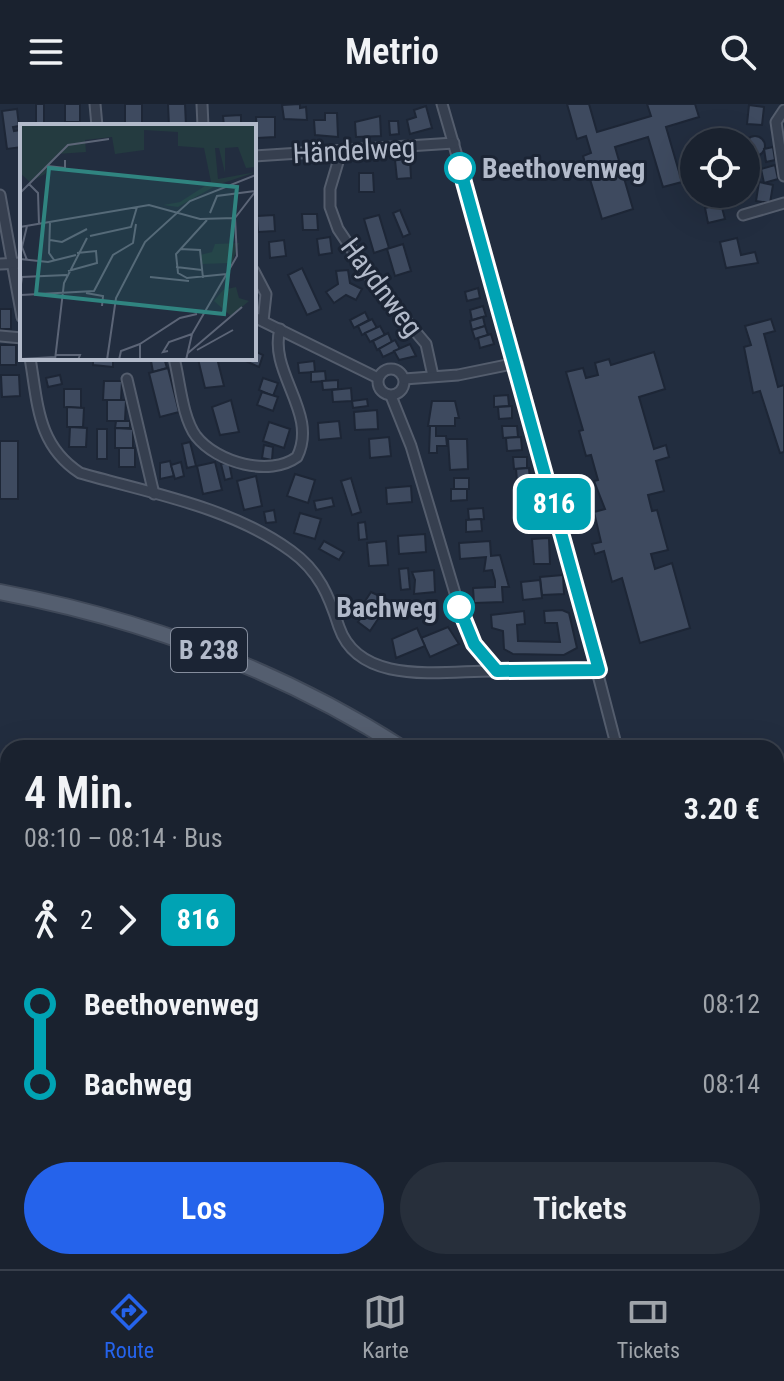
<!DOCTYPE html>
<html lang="de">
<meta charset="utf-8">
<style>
body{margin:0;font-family:"Roboto Condensed",sans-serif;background:#272f3b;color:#f1f3f6;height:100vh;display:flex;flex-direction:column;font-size:30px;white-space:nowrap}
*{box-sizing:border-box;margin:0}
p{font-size:26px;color:#9fa4aa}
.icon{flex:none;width:44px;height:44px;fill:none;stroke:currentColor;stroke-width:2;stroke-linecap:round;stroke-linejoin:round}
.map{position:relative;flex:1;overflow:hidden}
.sheet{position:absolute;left:0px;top:636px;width:784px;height:530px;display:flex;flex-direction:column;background:#1a222f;border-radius:24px 24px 0 0;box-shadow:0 8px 32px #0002,0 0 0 2px #383f4b}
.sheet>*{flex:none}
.badge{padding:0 16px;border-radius:12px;font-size:28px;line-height:52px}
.fabs{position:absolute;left:680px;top:24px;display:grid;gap:16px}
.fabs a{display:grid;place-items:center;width:80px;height:80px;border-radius:50%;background:#1a222f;box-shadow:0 8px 32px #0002,0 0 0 2px #383f4b;font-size:40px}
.map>.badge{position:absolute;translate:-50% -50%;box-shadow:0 0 0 4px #fff}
.legs{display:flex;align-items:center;gap:12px;height:88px;padding:0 24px;font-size:26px}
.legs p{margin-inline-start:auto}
.headline{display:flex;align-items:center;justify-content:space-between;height:136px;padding:0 24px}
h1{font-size:44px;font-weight:600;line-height:60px}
.button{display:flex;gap:16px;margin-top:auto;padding:16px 24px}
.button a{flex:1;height:92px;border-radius:48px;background:#2563eb;color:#fff;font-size:32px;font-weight:600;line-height:92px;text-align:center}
.button a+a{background:#272f3b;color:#f1f3f6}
ul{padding:0 24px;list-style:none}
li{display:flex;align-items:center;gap:28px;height:80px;font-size:30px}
li i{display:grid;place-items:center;width:12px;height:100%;margin:0 10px;background:currentColor}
li i::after{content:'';width:20px;height:20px;margin:-10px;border:6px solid;border-radius:50%;background:#1a222f}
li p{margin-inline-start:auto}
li:first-child i{background:linear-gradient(#0000 50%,currentColor 0)}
li:last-child i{background:linear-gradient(currentColor 50%,#0000 0)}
header{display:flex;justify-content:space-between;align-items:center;height:104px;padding:0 24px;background:#1a222f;font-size:36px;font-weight:600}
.tabs{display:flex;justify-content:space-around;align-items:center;height:112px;border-top:2px solid #383f4b;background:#1a222f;font-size:22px;color:#9fa4aa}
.tabs a{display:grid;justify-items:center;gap:4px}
.tabs .current{color:#2563eb}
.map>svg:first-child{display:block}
</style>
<header><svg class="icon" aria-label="menu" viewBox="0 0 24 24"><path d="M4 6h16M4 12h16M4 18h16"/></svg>Metrio<svg class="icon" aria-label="search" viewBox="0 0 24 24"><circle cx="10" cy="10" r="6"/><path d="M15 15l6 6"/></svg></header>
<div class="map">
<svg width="784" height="1165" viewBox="0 0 784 1165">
<rect width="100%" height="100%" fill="#222d3f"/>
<g fill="#243b40">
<path d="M776,965L784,976V1037L776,1024Z"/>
<path d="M25,1158H150L153,1165H20Z"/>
<path d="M312,1158H438L439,1165H313Z"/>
</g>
<g fill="#3e4a5f" stroke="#1d2636" stroke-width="2">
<rect x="36" y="0" width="8" height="22"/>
<rect x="65" y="0" width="15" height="18"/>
<rect x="125" y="0" width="17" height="22"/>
<path d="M168,0H185L186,22H169Z"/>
<path d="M300,0V4L306,3L307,16L284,15L282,1Z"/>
<path d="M567,0H589L597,28L651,12L647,0H695L699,13L666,23L682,78L663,83L648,33L615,43L633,105L602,115L583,52L591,49L586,32L577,35Z"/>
<path d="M749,1L764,3L762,21L747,20Z"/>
<path d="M426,2L432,24L410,30L407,16L416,13L414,6Z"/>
<path d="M17,5L19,22L13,23L14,27L20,26L22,43L7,45L2,7Z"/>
<path d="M325,9H337L338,33L315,31L314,16H325Z"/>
<path d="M241,11V22H224L223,12Z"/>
<path d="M380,12L381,32L356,33L355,18Z"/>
<path d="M256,13H275V33L257,34Z"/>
<path d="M389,17H398L399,30L390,31Z"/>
<circle cx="755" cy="42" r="10"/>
<path d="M773,43L775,56L766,58L764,45Z"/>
<path d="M410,55L411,74L397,75L395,56Z"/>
<path d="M775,61L778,75L764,79L761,65Z"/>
<path d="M359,69H373L374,88H359Z"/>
<path d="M759,78L773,81L770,99L756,97Z"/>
<path d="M721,100L725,115L708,119L705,104Z"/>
<path d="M400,106L410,130L403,133L393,109Z"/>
<path d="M302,110H317L318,126H303Z"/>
<path d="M274,111L275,127L258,128L257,112Z"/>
<path d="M379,111L389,144L374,149L364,115Z"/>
<path d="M330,133L332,149L319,151L317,135Z"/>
<path d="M737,134L741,151L755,148L758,159L726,164L720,138Z"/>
<path d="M284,136L286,152L270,154L269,138Z"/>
<path d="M403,140L411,167L395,172L387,145Z"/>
<path d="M302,164L321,205L307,211L288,171Z"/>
<path d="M348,166L350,179L362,185L356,196L346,191L334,199L326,188L338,180L336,167Z"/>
<path d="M478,184L480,194L467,197L465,188Z"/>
<path d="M483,202L486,212L472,216L470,206Z"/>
<rect x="0" y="205" width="11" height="20"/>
<path d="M365,208L369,216L354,224L350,216Z"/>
<path d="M483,213L485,222L472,226L470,217Z"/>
<path d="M372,215L377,224L362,231L358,222Z"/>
<path d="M771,215L775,227L764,230L778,283L784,281V348L780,349L760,287L753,289L744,243L751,241L745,222Z"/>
<path d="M380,222L385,231L370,238L365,229Z"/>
<path d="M485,222L488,231L475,235L472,226Z"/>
<path d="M388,229L392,238L377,246L373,237Z"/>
<path d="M491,230L494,240L480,244L478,234Z"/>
<path d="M395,236L400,245L383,253L379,245Z"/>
<path d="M410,240L416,252L399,256L394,247Z"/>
<rect x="0" y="241" width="16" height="20"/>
<path d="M254,247L263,251L259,263L243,256L254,254Z"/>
<path d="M654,248L665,285L639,293L654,345L666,341L669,353L656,357L664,387L648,391L652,407L657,406L668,446L651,450L655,465L672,459L690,524L640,539L622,474L612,478L604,447L595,450L592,440L601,438L594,408L605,405L594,377L598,376L591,351L586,352L579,327L583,326L566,268L583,264L586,274L598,271L595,259L609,255L611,261Z"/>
<path d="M93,254H113V263L93,261Z"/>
<path d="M164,254L167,264L153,268L151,257Z"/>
<path d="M217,254L224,282L205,284L198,255Z"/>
<path d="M314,257L315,268L299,269L298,259Z"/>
<path d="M168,264L179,308L160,313L149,269Z"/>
<path d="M325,267L326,277L311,278V268Z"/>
<path d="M1,271H19L20,292L2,293Z"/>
<path d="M60,271L62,280L48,283L46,274Z"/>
<path d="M263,274L278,279L273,292L259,286Z"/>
<path d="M338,276V285L323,286L322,277Z"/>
<path d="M104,277H122L121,296H103Z"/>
<path d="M351,284L352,297L333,298L332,286Z"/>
<path d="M64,285H81V304L64,303Z"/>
<path d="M262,288L278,293L273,307L257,301Z"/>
<path d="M508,291L509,302L494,303V292Z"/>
<path d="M367,295L368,302L353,304L352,297Z"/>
<path d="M107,296H126L125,317H107Z"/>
<path d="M231,296L239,328L220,331L212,303Z"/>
<path d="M432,297H455L459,314H455V322H428Z"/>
<path d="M512,302V314L499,315L498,303Z"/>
<path d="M67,303L84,304L83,323H67Z"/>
<path d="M377,306L378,325L355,326L354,308Z"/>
<path d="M116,317H130V324H115Z"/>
<path d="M339,317L341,334L319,336L318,319Z"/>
<path d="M269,318L290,325L284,344L263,337Z"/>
<path d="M430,322H436V332H446L447,342H437V349H429Z"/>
<path d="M502,322H517L518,333L503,334Z"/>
<path d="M70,323L87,324L86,343H69Z"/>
<path d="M115,324L133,325V344H115Z"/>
<rect x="97" y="325" width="10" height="30"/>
<path d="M389,333L391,352L370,354L369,335Z"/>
<path d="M521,333L522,346L507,347L506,334Z"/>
<path d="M448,335H467L468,365L450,366Z"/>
<rect x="0" y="337" width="18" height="58"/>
<path d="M190,338L196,362L187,364L182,340Z"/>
<path d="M264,341L273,343L272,356L262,354Z"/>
<rect x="119" y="344" width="16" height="19"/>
<path d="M513,353H527V364L514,365Z"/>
<path d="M170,357L174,372L160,375V359Z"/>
<path d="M181,358L184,372L175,375L171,361Z"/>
<path d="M215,358L222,386L203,390L197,362Z"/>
<path d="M229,358L232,374L225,376L221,360Z"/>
<path d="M529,364L530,376L517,377L516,365Z"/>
<path d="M295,370L315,376L308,399L287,392Z"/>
<path d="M256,372L262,402L244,406L237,377Z"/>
<path d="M351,374L361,408L352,411L341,377Z"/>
<rect x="454" y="374" width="15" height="11"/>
<path d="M411,382L412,398L387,400L386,384Z"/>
<path d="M451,385H467V396L451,397Z"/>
<path d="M535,385L536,395L522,396L521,386Z"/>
<path d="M332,394L334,402L316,406L314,397Z"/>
<path d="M541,403L542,414L526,415V404Z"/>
<path d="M483,404L484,415L469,416L468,405Z"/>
<path d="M274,406L276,418L266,419L264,408Z"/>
<path d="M300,409L321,415L315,435L294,429Z"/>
<path d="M545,414V426L531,427L530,415Z"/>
<path d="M481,415L482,427L466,428V416Z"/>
<path d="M365,418L367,435L359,436L358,419Z"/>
<path d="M425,430L426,448L399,450L398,432Z"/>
<path d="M549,434L550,460H534L532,435Z"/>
<path d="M324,437L344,448L339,456L319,445Z"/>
<path d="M386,437L388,461L369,462L367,439Z"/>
<path d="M490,437L491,452L500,451L509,483H502L503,498L474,499L473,484L495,483V477L492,466L484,467L486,453L460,455L459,439Z"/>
<path d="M408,464L410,485L401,486L399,465Z"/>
<path d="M434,466L435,488L414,490L415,476L412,468Z"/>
<path d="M563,471L564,490L542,491L540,473Z"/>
<path d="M540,476L542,494L523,496L521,478Z"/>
<path d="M371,488L390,497L370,527L358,518L361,514L356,511Z"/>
<path d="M562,506L569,509L577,544L564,551L513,550L504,545L503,527L492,524L491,511L524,507L525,520L517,521L518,537L560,538L557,519H545L544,507Z"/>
<path d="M448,523L459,540L430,553L421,534Z"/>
<path d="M417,524L425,542L396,554L392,535Z"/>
<path d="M2,926L8,944L0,948V927Z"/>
<path d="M521,1158H536L538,1165H523Z"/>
</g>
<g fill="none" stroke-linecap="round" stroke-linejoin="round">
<g stroke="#545d6d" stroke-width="13">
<g id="street">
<path d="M95,0L97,22"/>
<path d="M202,0L203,22"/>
<path d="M442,0L517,259L617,644"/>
<path d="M784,6L776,18L784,72"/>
<path d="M341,48L330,85V103L338,125L375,180L426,240L433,272"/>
<path d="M254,52L454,39"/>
<path d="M0,91L22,213"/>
<path d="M743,111L784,99"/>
<path d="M0,160L22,159"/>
<path d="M254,167L266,190L263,217"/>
<path d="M254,213L378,274"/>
<path d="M0,232L22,234"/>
<path d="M30,254C38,300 37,341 80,369C150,389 231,403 291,447C319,467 329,492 339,523C360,584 446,566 497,567"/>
<path d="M174,254C180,277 182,313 196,332C217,359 270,373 297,353C319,309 268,269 280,225"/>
<circle cx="391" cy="278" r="13"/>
<path d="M127,275L154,390"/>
<path d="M404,275L458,271L517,259"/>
<path d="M391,292L411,342L466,526L497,567L599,566"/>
<path d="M158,1158L160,1165"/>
<path d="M592,1158L594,1165"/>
</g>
</g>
<g stroke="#545d6d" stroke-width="16">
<g id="secondary">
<path d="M0,1036L8,1039"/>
<path d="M254,1158L273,1165"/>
</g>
</g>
<g stroke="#3f4858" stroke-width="18">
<g id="primary">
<path d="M0,488C142,515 279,565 402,644"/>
<path d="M776,1047L784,1062"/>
</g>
</g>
<use href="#street" stroke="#363f4f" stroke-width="9"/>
<use href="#secondary" stroke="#444e62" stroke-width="12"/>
<use href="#primary" stroke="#545e6f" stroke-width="14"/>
<g stroke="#586376" stroke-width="6">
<g id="rail">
<path d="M0,842L8,854"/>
<path d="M179,1158L181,1165"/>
</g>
</g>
<use href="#rail" stroke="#1b2434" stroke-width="3" stroke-dasharray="9" stroke-linecap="butt"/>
</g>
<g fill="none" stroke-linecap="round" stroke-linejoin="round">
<g stroke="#fff" stroke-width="18">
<path id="line-1" d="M459,503L474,540L497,567L599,566L460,64"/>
</g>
<use href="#line-1" stroke="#00a3b4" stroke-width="12"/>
</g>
<g fill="#fff" stroke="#00a3b4" stroke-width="4">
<circle cx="460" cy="64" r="14"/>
<circle cx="459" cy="503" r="14"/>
</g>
<g text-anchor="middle" stroke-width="6" stroke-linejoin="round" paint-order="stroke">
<rect fill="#1b2434" stroke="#858d9d" stroke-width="2" x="171" y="524" width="76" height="44" rx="6"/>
<g font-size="26" font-weight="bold" fill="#b2baca">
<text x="209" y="555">B 238</text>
</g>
<g font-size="28" fill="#b2baca" stroke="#1b2434">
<text transform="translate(354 46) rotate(-3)" y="10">Händelweg</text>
<text transform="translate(382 183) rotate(53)" y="10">Haydnweg</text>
</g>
<g font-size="28" font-weight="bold" fill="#b2baca" stroke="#1b2434" text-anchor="start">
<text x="482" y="74">Beethovenweg</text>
<text x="437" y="513" text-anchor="end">Bachweg</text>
</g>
</g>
<g transform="translate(20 20)">
<rect width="236" height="236" fill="#222d3f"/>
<path d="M0,0H236V43L226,44L218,23L205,24V49L199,24H195L198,55L236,48L197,61L158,83L143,81L160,78L191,58L184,24L158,22V8L124,6V26L95,30L92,13L65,16L66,28L37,30L25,50L10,58L0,49ZM219,119L212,139L182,140L180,131L192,128L195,120ZM216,163L219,174L229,177L211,192L194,177L203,166Z" fill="#243b40"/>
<path fill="none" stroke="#5c6577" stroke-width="2" d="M28,42L45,44V36M9,60L18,69L19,100M0,69L48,21L89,15M190,89L197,72L235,67M187,96L156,130L158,149L167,154L207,150M30,98L29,129L34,136M7,102L2,123L7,136M0,103L129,81L180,95L215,94M70,112L111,103L117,83M30,116L42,118L67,105M160,125L180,126L183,154M0,135L28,138L56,131M156,143L182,146M48,147L77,139L76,127L57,129M130,153L169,157M1,160L2,153L47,151M66,169L83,172L82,182M1,171L74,167L93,131L113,119L116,100M177,226L213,206M148,227L143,228L149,218L172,210M168,229L222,183M35,231H60L58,236M0,235L35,233M35,236L44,159L67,114M87,236L96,174L125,118L170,77L236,51M99,236L101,227L120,220M120,236V220L160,194L177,190M166,236L172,210L217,132L215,94L235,68V53"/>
<path fill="#308480" fill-opacity="0.15" stroke="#308480" stroke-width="4" d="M29,44L217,63L204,190L16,170Z"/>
<rect width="236" height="236" fill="none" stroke="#b2baca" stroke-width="4"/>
</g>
</svg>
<div class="fabs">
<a><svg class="icon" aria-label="locate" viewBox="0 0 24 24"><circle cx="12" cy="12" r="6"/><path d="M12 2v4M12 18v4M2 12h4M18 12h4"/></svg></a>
</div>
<b class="badge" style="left:554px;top:400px;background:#00a3b4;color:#fff">816</b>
<section class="sheet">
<div class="headline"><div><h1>4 Min.</h1><p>08:10 – 08:14 · Bus</p></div><b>3.20 €</b></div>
<div class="legs"><svg class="icon" aria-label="walk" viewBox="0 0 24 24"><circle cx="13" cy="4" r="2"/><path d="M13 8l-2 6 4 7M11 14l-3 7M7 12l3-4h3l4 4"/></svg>2<svg class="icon" aria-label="forward" viewBox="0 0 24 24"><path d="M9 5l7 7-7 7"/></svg><b class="badge" style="background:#00a3b4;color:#fff">816</b></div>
<ul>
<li><i style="color:#00a3b4"></i><b>Beethovenweg</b><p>08:12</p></li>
<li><i style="color:#00a3b4"></i><b>Bachweg</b><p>08:14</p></li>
</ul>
<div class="button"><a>Los</a><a>Tickets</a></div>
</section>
</div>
<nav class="tabs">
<a class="current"><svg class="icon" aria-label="directions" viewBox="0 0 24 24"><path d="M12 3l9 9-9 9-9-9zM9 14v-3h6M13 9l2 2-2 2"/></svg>Route</a>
<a><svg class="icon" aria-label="map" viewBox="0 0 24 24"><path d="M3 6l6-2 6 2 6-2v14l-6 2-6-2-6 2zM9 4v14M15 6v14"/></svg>Karte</a>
<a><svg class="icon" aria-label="tickets" viewBox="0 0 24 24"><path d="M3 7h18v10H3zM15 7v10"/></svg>Tickets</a>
</nav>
